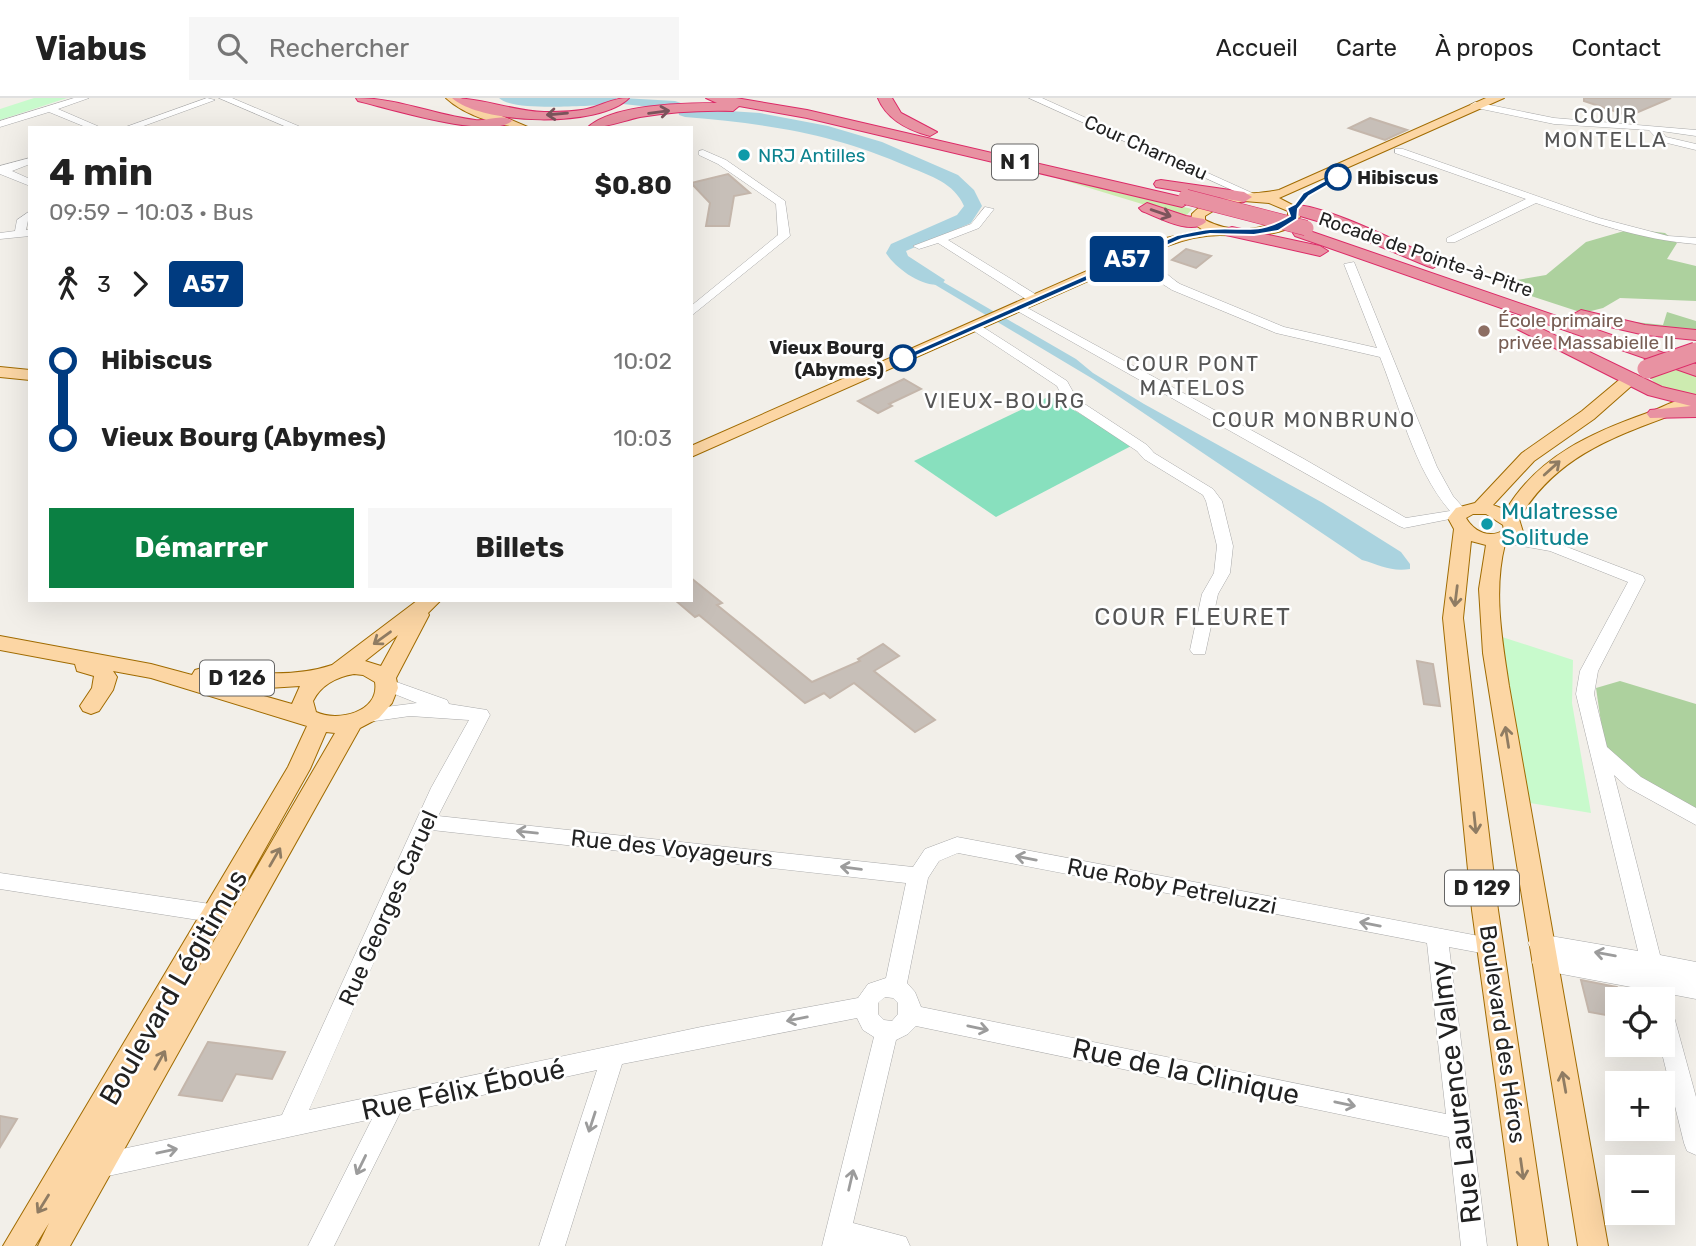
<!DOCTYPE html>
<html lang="fr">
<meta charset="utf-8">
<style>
body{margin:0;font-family:Rubik,sans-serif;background:#f6f6f6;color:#222;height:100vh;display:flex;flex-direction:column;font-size:26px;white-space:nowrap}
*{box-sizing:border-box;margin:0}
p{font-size:23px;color:#767676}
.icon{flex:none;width:38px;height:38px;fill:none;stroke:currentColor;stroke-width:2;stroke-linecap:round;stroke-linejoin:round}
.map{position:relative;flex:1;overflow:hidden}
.sheet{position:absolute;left:28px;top:28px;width:665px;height:476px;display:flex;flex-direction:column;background:#fff;border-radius:0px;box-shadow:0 7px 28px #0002}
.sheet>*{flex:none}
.badge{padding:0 14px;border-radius:5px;font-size:24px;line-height:46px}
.controls{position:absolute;left:1605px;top:889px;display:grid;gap:14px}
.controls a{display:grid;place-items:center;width:70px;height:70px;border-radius:0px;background:#fff;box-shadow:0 7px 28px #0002;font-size:35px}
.map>.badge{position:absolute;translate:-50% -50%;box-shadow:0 0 0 4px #fff}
.legs{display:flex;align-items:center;gap:10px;height:77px;padding:0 21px;font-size:23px}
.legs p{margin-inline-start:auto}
.summary{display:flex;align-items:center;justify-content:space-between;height:119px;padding:0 21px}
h1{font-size:38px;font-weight:700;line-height:52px}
.primary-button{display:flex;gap:14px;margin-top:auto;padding:14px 21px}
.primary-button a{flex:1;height:80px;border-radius:0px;background:#0b8043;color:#fff;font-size:28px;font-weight:700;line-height:80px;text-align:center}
.primary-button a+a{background:#f6f6f6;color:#222}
ul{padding:0 21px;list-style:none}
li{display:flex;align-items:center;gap:24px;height:77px;font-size:26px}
li i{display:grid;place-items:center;width:10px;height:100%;margin:0 9px;background:currentColor}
li i::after{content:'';width:18px;height:18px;margin:-9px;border:5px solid;border-radius:50%;background:#fff}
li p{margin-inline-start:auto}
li:first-child i{background:linear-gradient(#0000 50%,currentColor 0)}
li:last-child i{background:linear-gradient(currentColor 50%,#0000 0)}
header{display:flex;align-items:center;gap:42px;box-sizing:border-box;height:98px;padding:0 35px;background:#fff;border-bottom:2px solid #e0e0e0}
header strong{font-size:33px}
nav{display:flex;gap:38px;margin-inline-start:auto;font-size:24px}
.search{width:490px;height:63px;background:#f6f6f6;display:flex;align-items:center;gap:18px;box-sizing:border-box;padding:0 24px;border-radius:0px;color:#767676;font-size:26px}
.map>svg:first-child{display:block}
</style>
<header>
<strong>Viabus</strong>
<div class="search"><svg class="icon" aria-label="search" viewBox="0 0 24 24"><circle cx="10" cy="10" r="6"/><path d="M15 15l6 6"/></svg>Rechercher</div>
<nav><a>Accueil</a><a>Carte</a><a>À propos</a><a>Contact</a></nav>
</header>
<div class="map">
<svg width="1696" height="1148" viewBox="0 0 1696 1148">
<rect width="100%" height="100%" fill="#f2efe9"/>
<g fill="#cdebb0">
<path d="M1059,78L1192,111L1185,119L1053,79Z"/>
<path d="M1674,267L1696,275V297L1657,288L1649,278Z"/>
</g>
<g fill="#add19e">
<path d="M1631,131L1665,135L1677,145L1667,161L1696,168V203L1620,200L1603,210L1583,215L1528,197L1517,182L1546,177L1586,144Z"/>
<path d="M1667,214L1696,223V235L1606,221L1663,227Z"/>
<path d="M1620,583L1696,606V710L1630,674L1605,652L1596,590Z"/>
</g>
<g fill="#c8facc">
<path d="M34,0H67L0,22V11Z"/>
<path d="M1499,538L1573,562L1572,605L1591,715L1518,703Z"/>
</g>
<path fill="#88e0be" d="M1050,298L1133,347L996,419L914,363Z"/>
<path fill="#aad3df" d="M900,162L919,170L1076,261L1093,275L1144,306L1323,405L1401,454L1410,466V471C1391,474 1380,467 1362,462L1093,281L902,167Z"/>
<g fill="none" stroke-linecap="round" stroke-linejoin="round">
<g fill="#aad3df" fill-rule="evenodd">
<path d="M499,0H616L617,2L609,7C587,7 513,14 499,0Z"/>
<path d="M623,0L675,3L681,5L682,10L760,15L828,28L882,44L958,77L974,92L982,108L971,125L906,153L908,158L945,182L942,186C924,191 895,170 886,155L891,146L957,117L964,108C954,85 931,78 909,69C832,35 768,26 685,19L679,17L678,12L623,6L621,3Z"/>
</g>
</g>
<g fill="#c7bfb8" stroke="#c4b6ab" stroke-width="2">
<path d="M1584,0H1671L1629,18L1584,3Z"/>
<path d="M1370,20L1407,32L1385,42L1349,30Z"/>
<path d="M728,76L750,95L734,98L729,128H706L710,105L691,85Z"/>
<path d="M1186,151L1211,158L1196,170L1172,162Z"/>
<path d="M904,281L921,291L889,306L892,308L878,315L858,303Z"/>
<path d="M691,480L722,505L717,507L812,584L860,563L858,561L883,546L899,558L874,573L935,622L915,634L854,585L830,600L824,595L805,605L699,517L695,519L675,502H691Z"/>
<path d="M1417,563L1433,566L1440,608L1424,606Z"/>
<path d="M1581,882L1617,889L1620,901H1617V919L1589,914Z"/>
<path d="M208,944L248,949L285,954L272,981L236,976L222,1003L179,997Z"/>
<path d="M0,1018L17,1021L0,1049Z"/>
</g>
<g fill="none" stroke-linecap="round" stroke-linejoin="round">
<g stroke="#a9a9a9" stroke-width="1">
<g id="minor">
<path d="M74,0H89L58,11L102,30H88L49,14L0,29V23Z"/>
<path d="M207,0L215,2L138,30H123Z"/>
<path d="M219,0H232L303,30H289Z"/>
<path d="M1029,0H1042L1261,99L1252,101Z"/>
<path d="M1475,4L1554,20L1696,32V38L1661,33L1666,39L1696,46V52L1659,43L1649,32L1554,26L1472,9L1470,7Z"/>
<path d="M1395,51H1403L1599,120L1668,138L1696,140V146C1641,142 1588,123 1536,105L1455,144H1447V140L1526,101L1395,55Z"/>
<path d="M703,52L726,62L785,103L790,138L691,218V208L778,137L776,106L718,66L699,57V53Z"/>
<path d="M30,60V66L12,73L30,81V88L0,76V68Z"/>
<path d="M985,109L994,111L979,130L948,142L1040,199V205H1032L938,145L919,151L913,148L971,126Z"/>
<path d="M30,113L26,132H30V138L0,141V135L15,133L17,122Z"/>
<path d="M1127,157C1148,154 1164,176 1180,186L1284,229L1377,250L1344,166L1354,164L1437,369L1453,398L1468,415L1465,418L1404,430L1399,428L1012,210L1014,207H1022L1304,361L1406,420L1450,413C1414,371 1400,309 1380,259L1276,235L1172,192L1161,185L1153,175L1127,161Z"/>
<path d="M975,224L1067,283L1077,301L1147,347L1154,355L1213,391L1222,403L1233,448L1230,475L1218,496L1205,556H1193L1190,552L1202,496L1214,475L1217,448L1206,403L1203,397L1144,361L1137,353L1066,306L1057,288L971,231V225Z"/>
<path d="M1506,436L1559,446L1643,478L1645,482L1598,573L1594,596L1607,649L1641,679L1696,710V727L1627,689L1614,677L1660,857L1696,864V901L1670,896V904L1696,999V1057L1687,1053L1684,1045L1660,947H1662V901H1649L1647,892L1535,871L1532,864L1535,857L1543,855L1531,851L1528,845L1531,839L1539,836L1638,853L1576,596L1580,573L1628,484L1550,453L1500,444L1498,441Z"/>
<path d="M388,581L447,602L449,606L487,612L490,617L438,718L913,769L925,751L957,739L1500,842L1503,848L1500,854L1492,857L1449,849L1487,1148H1461L1449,1039L916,928L908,936L896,942L853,1125L906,1139L910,1148H822L874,939L863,932L857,920L622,966L565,1148H539L597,972L400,1015L334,1148H308L372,1021L94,1081L85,1077L82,1069L85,1061L94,1057L282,1017L431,690L469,622L410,618L368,624L362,622L359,617L362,612L417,605L382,591L379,587L382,583ZM432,732L906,785L886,880L868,886L858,900L701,929L309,1012ZM958,755L1427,845L1446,1016L921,909L915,894L907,885L928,780L939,763ZM885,899L893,900L898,905V916L892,923L884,922L878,916V905Z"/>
<path d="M0,775L224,808L231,811L234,817L231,823L224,826L0,791Z"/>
</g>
</g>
<g stroke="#a06b00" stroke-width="2">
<g id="major">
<path d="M446,0H460L530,30C504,30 465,18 446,0Z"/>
<path d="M1486,0H1504L1279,100L1302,112C1297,143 1242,137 1220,137C1203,137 1183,142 1167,148L691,359V348L1157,142L1203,132L1191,124L1192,116C1214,93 1251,98 1279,92ZM1244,103L1269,105L1288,113V117C1263,134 1232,136 1205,122V118L1218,110Z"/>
<path d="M0,269L30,272V282L0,279Z"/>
<path d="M1631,275L1637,277L1639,280L1637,283L1594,321L1534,363L1493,407L1506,412C1538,358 1593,334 1650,314C1665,308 1681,299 1696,299V308C1626,335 1559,352 1519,421L1523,434L1514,443L1505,446C1493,493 1502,541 1509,588L1608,1148H1578L1483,555L1479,491L1486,447L1471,443L1463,520L1498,812L1548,1148H1518L1472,812L1443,520L1454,431L1448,420L1456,410L1475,405L1522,355L1582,313L1625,277ZM1473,416H1486L1503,427L1504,432C1490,441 1474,434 1466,420Z"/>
<path d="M418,502H441L428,515L429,517L396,580L398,590L392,605L379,620L360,630L70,1148H38L49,1125L35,1148H3L288,669L307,628L151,580L113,573L117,579L113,592L99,613L91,616L83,613L80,608L92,590L94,578L77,573L75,566L0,552V538L151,566L192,577L195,572L202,570C245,574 290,581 332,567ZM398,537L381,568L365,563ZM354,576L363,577L375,584C380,615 337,624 316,614L313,603C321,587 336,579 354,576ZM222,586L268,590L300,588L292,606ZM326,634L335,635L189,886L310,671Z"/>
</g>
</g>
<g stroke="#dc2a67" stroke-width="2">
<g id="highway">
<path d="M356,0C398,0 435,17 475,22C487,24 502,15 512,23C490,42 388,10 358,3Z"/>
<path d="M452,0C483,0 512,13 544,14C558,14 573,14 587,11C604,7 611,0 629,0C600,30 482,27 452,0Z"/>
<path d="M706,0H736L807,12L1182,99L1190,104L1182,109L807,20L739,8L733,13C702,12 671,14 640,19C622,23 606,30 587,30C612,6 684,5 717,5Z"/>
<path d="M878,0H892L901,15L937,34L930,38C908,32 887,22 878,0Z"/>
<path d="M1161,82L1244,94L1252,99L1244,104L1156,89L1154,86L1156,83Z"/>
<path d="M1147,105L1186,118L1204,121L1206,124C1191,138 1158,119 1142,113L1139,110Z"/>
<path d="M1295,107C1326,107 1406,148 1439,162L1441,165L1433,170L1427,168L1324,125L1290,115L1287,112Z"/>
<path d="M1232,129L1320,148L1328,153L1320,158L1226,137L1224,134L1226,131Z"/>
<path d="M1301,130L1696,266V278L1295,138L1293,135Z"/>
<path d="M1581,212L1645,227L1696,232V242L1645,237L1575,221L1572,217Z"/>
<path d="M1513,217L1662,289L1696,297V319L1650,320L1647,316L1650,312L1691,308L1648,297L1507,226L1504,222L1507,218Z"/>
</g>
</g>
<use href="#minor" fill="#fff" fill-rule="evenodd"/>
<use href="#major" fill="#fcd6a4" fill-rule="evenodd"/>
<use href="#highway" fill="#e892a2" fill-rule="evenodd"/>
<g stroke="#dc2a67" stroke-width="16" stroke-linecap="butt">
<path id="highway-bridge-far1" d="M1186,99L1306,130"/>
</g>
<g stroke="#dc2a67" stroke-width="21" stroke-linecap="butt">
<path id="highway-bridge" d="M1647,271L1696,254"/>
</g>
<use href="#highway-bridge-far1" stroke="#e892a2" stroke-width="15"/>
<use href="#highway-bridge" stroke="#e892a2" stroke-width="19"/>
</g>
<defs><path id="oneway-shaft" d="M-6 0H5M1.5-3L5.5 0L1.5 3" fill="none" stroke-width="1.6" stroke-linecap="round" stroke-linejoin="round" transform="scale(1.75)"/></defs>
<g stroke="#7b545c">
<use href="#oneway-shaft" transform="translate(659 14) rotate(-7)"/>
<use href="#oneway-shaft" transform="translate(557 16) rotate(175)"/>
<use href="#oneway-shaft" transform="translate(1161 115) rotate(19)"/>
</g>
<g stroke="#8f7c63">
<use href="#oneway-shaft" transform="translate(1552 370) rotate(-42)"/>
<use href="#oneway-shaft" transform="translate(1456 498) rotate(97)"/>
<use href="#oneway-shaft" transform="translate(382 540) rotate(144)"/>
<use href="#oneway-shaft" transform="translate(1507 639) rotate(-99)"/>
<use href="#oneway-shaft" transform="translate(1475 725) rotate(84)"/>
<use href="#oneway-shaft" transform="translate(275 759) rotate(-60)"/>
<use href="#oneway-shaft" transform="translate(160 962) rotate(-61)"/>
<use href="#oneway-shaft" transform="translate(1564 984) rotate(-100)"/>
<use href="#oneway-shaft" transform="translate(1522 1071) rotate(82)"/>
<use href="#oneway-shaft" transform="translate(43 1106) rotate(122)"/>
</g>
<g stroke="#9c9c9c">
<use href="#oneway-shaft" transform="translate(527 734) rotate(-174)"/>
<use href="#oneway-shaft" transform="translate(1026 760) rotate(-169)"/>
<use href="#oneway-shaft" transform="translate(851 770) rotate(-173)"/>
<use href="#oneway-shaft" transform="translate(1370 826) rotate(-169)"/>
<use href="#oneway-shaft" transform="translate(1605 856) rotate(-170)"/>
<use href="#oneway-shaft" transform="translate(797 921) rotate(169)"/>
<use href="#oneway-shaft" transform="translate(978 930) rotate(12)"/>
<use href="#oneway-shaft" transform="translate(1345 1006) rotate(12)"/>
<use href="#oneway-shaft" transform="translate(592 1024) rotate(108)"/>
<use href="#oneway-shaft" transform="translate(167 1053) rotate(-12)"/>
<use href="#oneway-shaft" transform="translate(361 1067) rotate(116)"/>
<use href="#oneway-shaft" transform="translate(851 1082) rotate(-77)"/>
</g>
<path fill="#003b80" stroke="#fff" stroke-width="2" d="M1335,77L1342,79L1309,98L1298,111L1297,121L1278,133L1254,137L1210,136L1182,141L907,262L898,260L1177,137C1187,135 1199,132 1210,131C1244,128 1257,138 1290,118L1287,110L1295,106L1303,95Z"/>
<g fill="#0f9aa8" stroke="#fff" stroke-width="2.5">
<circle cx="744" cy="57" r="7"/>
<circle cx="1487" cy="426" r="7"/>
</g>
<g fill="#fff" stroke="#003b80" stroke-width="3.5">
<circle cx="1338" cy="79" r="12"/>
<circle cx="903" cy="260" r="12"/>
</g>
<circle fill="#8d6e63" stroke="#fff" stroke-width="2.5" cx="1484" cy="233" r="7"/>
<g text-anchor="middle" stroke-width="5" stroke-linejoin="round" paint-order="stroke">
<g font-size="19" fill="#222" stroke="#fff">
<text transform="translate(1146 49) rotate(24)" y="7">Cour Charneau</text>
<text transform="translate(1426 156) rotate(19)" y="7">Rocade de Pointe-à-Pitre</text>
</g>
<g font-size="19" fill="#0d838f" stroke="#fff" text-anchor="start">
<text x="758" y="64">NRJ Antilles</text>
</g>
<g font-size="19" font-weight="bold" fill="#222" stroke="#fff" text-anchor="start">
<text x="1357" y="86">Hibiscus</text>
<text x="884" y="256" text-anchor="end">Vieux Bourg<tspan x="884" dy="22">(Abymes)</tspan></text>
</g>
<g font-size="19" fill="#785e54" stroke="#fff" text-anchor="start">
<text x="1498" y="229">École primaire<tspan x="1498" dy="22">privée Massabielle II</tspan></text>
</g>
<g font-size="21" letter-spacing="2" fill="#555" stroke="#fff">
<text x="1606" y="25">COUR<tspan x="1606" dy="24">MONTELLA</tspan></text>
<text x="1193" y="273">COUR PONT<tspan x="1193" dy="24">MATELOS</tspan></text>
<text x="1314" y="329">COUR MONBRUNO</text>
</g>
<g fill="#fff" stroke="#646464" stroke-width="2">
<rect x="992" y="46.5" width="46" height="35" rx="5"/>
<rect x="200" y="562.5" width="74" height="35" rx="5"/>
<rect x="1445" y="772.5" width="74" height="35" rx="5"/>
</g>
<g font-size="21" font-weight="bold" fill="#222">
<text x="1015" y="71">N 1</text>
<text x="237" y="587">D 126</text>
<text x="1482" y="797">D 129</text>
</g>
<g font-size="21" letter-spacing="2" fill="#555" stroke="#fff">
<text x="1005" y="310">VIEUX-BOURG</text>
</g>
<g font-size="23" fill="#0d838f" stroke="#fff" text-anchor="start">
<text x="1501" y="421">Mulatresse<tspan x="1501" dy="26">Solitude</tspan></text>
</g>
<g font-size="23" fill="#222" stroke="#fff">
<text transform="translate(672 750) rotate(6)" y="8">Rue des Voyageurs</text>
<text transform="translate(1172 788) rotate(11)" y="8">Rue Roby Petreluzzi</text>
<text transform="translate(388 810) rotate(-66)" y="8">Rue Georges Caruel</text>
<text transform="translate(1503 936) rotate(82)" y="8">Boulevard des Héros</text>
</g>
<g font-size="24" letter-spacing="2" fill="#555" stroke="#fff">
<text x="1193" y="527">COUR FLEURET</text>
</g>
<g font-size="28" fill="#222" stroke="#fff">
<text transform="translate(173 889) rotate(-60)" y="10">Boulevard Légitimus</text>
<text transform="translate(1186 973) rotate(12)" y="10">Rue de la Clinique</text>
<text transform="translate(463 991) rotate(-12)" y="10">Rue Félix Éboué</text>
<text transform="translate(1455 994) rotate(-97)" y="10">Rue Laurence Valmy</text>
</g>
</g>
</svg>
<div class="controls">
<a><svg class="icon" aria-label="locate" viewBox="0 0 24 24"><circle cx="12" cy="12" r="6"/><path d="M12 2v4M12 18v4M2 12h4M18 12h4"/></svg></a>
<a>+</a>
<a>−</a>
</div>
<b class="badge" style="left:1127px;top:161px;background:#003b80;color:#fff">A57</b>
<section class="sheet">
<div class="summary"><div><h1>4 min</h1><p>09:59 – 10:03 · Bus</p></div><b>$0.80</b></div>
<div class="legs"><svg class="icon" aria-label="walk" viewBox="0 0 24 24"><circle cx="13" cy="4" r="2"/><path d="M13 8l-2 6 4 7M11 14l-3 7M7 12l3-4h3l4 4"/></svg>3<svg class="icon" aria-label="forward" viewBox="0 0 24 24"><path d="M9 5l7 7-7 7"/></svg><b class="badge" style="background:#003b80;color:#fff">A57</b></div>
<ul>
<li><i style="color:#003b80"></i><b>Hibiscus</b><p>10:02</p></li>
<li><i style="color:#003b80"></i><b>Vieux Bourg (Abymes)</b><p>10:03</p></li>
</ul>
<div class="primary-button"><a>Démarrer</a><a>Billets</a></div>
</section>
</div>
